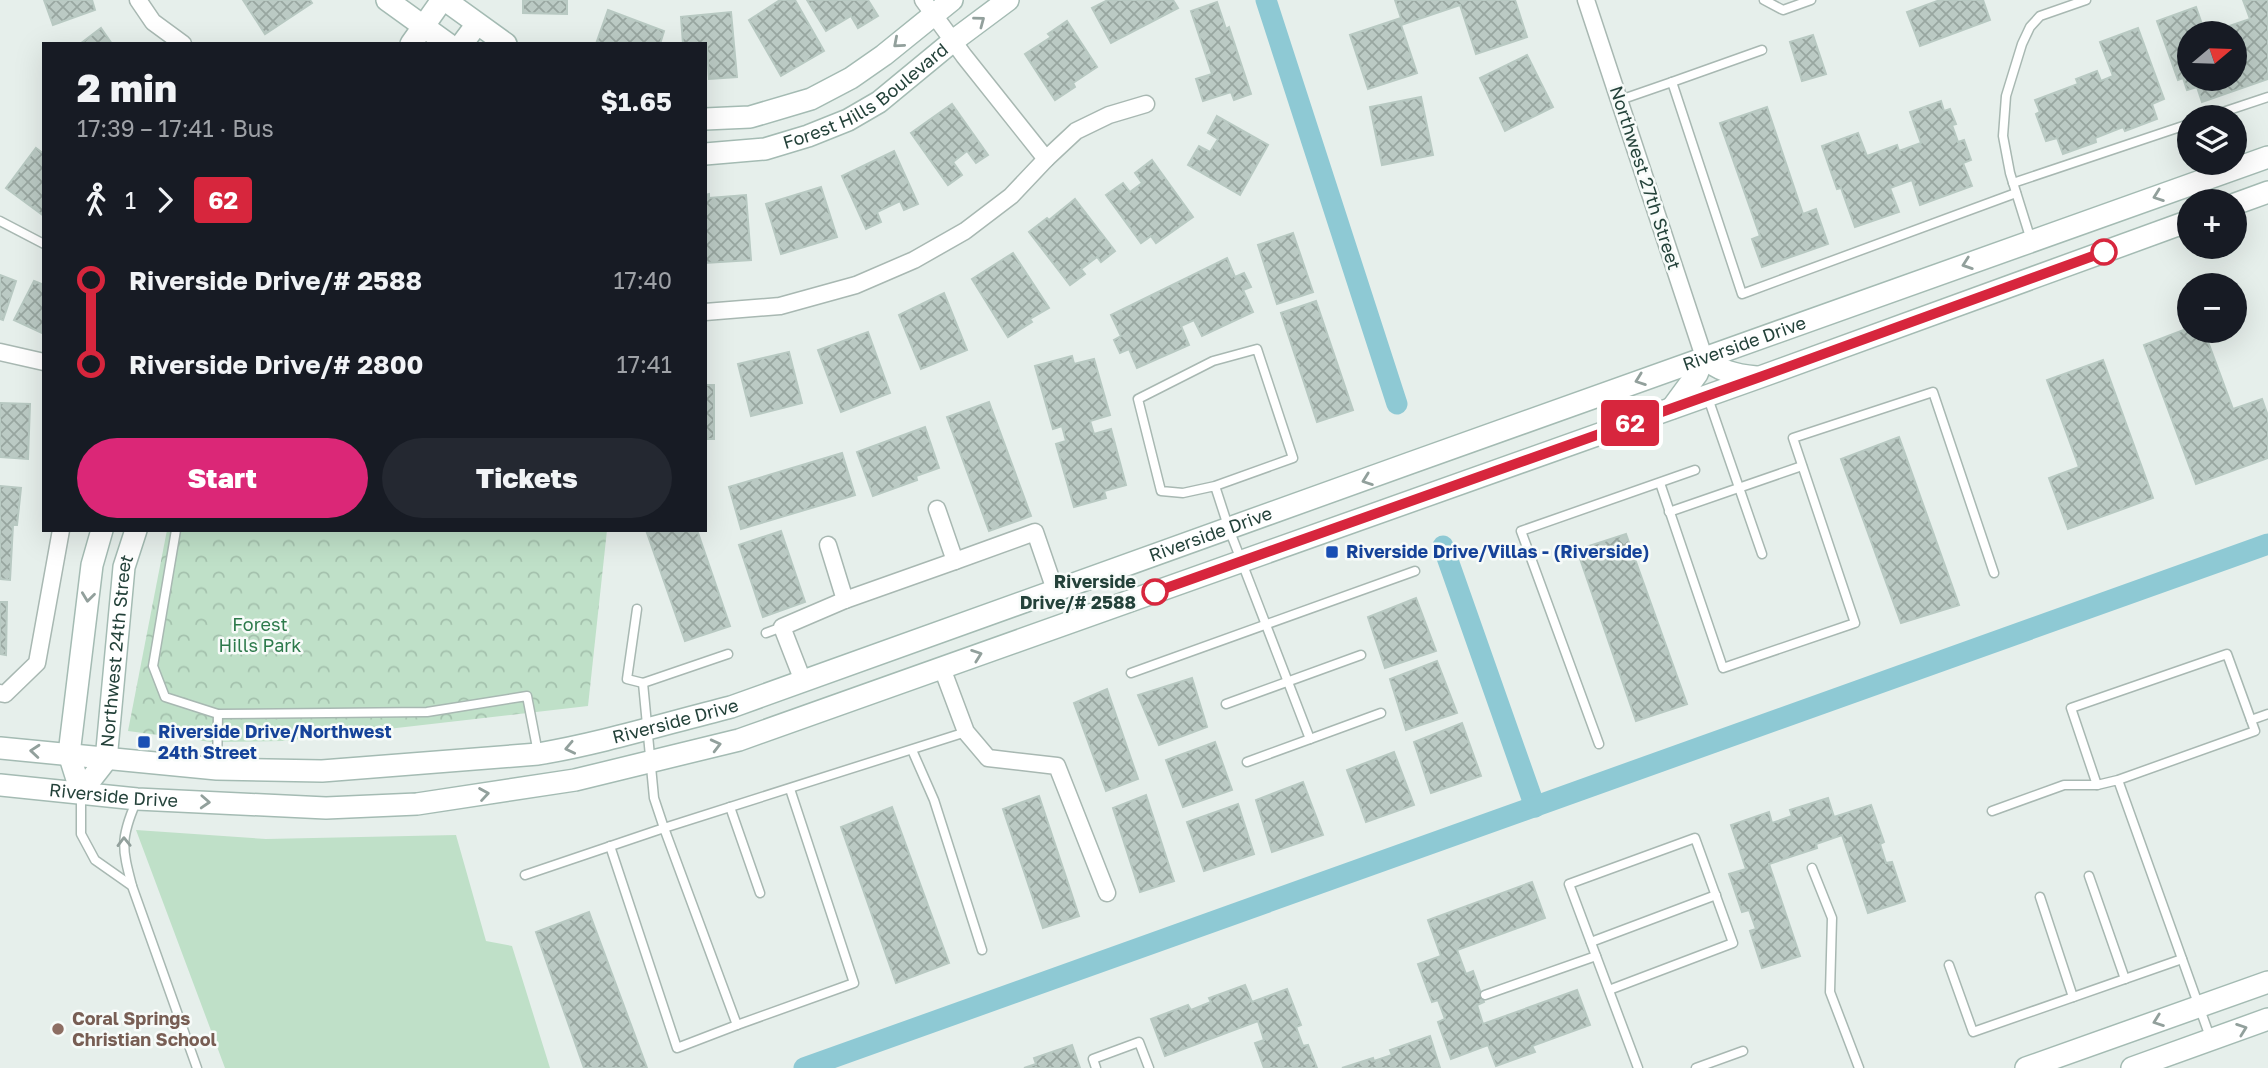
<!DOCTYPE html>
<meta charset="utf-8">
<style>
body{margin:0;font-family:"Golos Text",sans-serif;background:#242831;color:#f1f3f6;height:100vh;display:flex;flex-direction:column;font-size:26px;white-space:nowrap}
*{box-sizing:border-box;margin:0}
p{font-size:23px;color:#9ea1a6}
.icon{flex:none;width:38px;height:38px;fill:none;stroke:currentColor;stroke-width:2;stroke-linecap:round;stroke-linejoin:round}
.map{position:relative;flex:1;overflow:hidden}
.panel{position:absolute;left:42px;top:42px;width:665px;height:490px;display:flex;flex-direction:column;background:#171b24;border-radius:0px;box-shadow:0 7px 28px #0002}
.panel>*{flex:none}
.badge{padding:0 14px;border-radius:5px;font-size:24px;line-height:46px}
.needle{width:46px;rotate:71deg}
.buttons{position:absolute;left:2177px;top:21px;display:grid;gap:14px}
.buttons a{display:grid;place-items:center;width:70px;height:70px;border-radius:50%;background:#171b24;box-shadow:0 7px 28px #0002;font-size:35px}
.map>.badge{position:absolute;translate:-50% -50%;box-shadow:0 0 0 4px #fff}
.legs{display:flex;align-items:center;gap:10px;height:77px;padding:0 35px;font-size:23px}
.legs p{margin-inline-start:auto}
.summary{display:flex;align-items:center;justify-content:space-between;height:119px;padding:0 35px}
h1{font-size:38px;font-weight:800;line-height:52px}
.action{display:flex;gap:14px;margin-top:auto;padding:14px 35px}
.action a{flex:1;height:80px;border-radius:42px;background:#db2777;color:#fff;font-size:28px;font-weight:800;line-height:80px;text-align:center}
.action a+a{background:#242831;color:#f1f3f6}
ul{padding:0 35px;list-style:none}
li{display:flex;align-items:center;gap:24px;height:84px;font-size:26px}
li i{display:grid;place-items:center;width:10px;height:100%;margin:0 9px;background:currentColor}
li i::after{content:'';width:18px;height:18px;margin:-9px;border:5px solid;border-radius:50%;background:#171b24}
li p{margin-inline-start:auto}
li:first-child i{background:linear-gradient(#0000 50%,currentColor 0)}
li:last-child i{background:linear-gradient(currentColor 50%,#0000 0)}
.map>svg:first-child{display:block}
</style>
<div class="map">
<svg width="2268" height="1068" viewBox="0 0 2268 1068">
<defs>
<pattern id="forest-crowns" width="20" height="18" patternUnits="userSpaceOnUse" patternTransform="scale(1.75)"><rect width="20" height="18" fill="#bfe0c8"/><path d="M2 6a3 3 0 1 1 6 0M12 15a3 3 0 1 1 6 0" fill="none" stroke="#a4c1ad"/></pattern>
<pattern id="building-cross-hatch" width="8" height="8" patternUnits="userSpaceOnUse" patternTransform="scale(1.75)"><rect width="8" height="8" fill="#bbcac4"/><path d="M0 0l8 8M0 8l8-8" fill="none" stroke="#98a6a0"/></pattern>
</defs>
<rect width="100%" height="100%" fill="#e6efeb"/>
<path fill="url(#forest-crowns)" d="M167,530H607L588,706L283,741L211,742L128,731Z"/>
<path fill="#bfe0c8" d="M136,830L266,839L456,835L486,941L512,946L550,1068H225Z"/>
<g fill="none" stroke-linecap="round" stroke-linejoin="round">
<g stroke="#8ec9d4" stroke-width="21">
<path d="M1266,0L1397,404"/>
<path d="M1443,546L1535,807"/>
<path d="M804,1068L2268,544"/>
</g>
</g>
<g fill="url(#building-cross-hatch)" stroke="#b8c9c2" stroke-width="2">
<path d="M44,0H92L95,10L53,25Z"/>
<path d="M243,0H310L312,3L265,34Z"/>
<path d="M523,0H567V14L523,13Z"/>
<path d="M780,0H795L824,51L781,76L749,20Z"/>
<path d="M807,0H868L878,16L858,28L851,16L826,31Z"/>
<path d="M1108,0H1173L1178,8L1111,43L1092,8Z"/>
<path d="M1395,0H1515L1527,37L1476,54L1460,5L1401,25L1417,73L1368,89L1350,35L1401,18Z"/>
<path d="M1940,0H1983L1990,20L1920,46L1907,12Z"/>
<path d="M2243,0H2268V79L2202,102L2197,87L2187,90L2183,78L2178,80L2157,21L2196,7L2205,33H2189V79H2235V33H2209L2250,19Z"/>
<path d="M1217,2L1226,29L1229,27L1251,94L1234,100L1231,92L1203,101L1196,79L1212,74L1191,11Z"/>
<path d="M608,10L664,31L660,44H596Z"/>
<path d="M731,12L737,77L709,79L707,47L705,44H683L681,17Z"/>
<path d="M1067,21L1097,67L1073,83L1075,87L1055,100L1025,54L1051,37L1048,34Z"/>
<path d="M101,28L112,44H80Z"/>
<path d="M2138,28L2164,99L2152,104L2157,119L2125,131L2123,127L2095,138L2096,142L2063,154L2057,138L2046,141L2036,114L2040,112L2035,100L2078,84L2076,79L2097,71L2101,81L2113,76L2100,42Z"/>
<path d="M1813,35L1826,74L1802,81L1790,42Z"/>
<path d="M1527,55L1553,107L1505,131L1480,78Z"/>
<path d="M1421,97L1433,155L1382,165L1370,107Z"/>
<path d="M1941,101L1944,111L1950,109L1956,124L1952,125L1958,142L1964,140L1971,160L1963,163L1972,186L1920,205L1912,180L1890,188L1899,212L1855,227L1841,188L1837,189L1822,146L1858,133L1867,156L1897,145L1899,151L1921,143L1910,112Z"/>
<path d="M952,104L988,155L976,163L967,151L953,162L962,175L948,185L911,133Z"/>
<path d="M1767,107L1803,214L1816,209L1828,244L1762,267L1752,239L1760,236L1720,123Z"/>
<path d="M1217,116L1268,145L1240,195L1188,165L1199,146L1210,152L1218,139L1208,133Z"/>
<path d="M36,148L44,154V216L6,188Z"/>
<path d="M894,151L918,204L904,210L900,201L877,212L881,222L866,229L842,176Z"/>
<path d="M1152,160L1193,217L1156,243L1151,236L1141,243L1106,195L1123,183L1130,192L1142,183L1135,173Z"/>
<path d="M821,187L837,237L781,254L766,204Z"/>
<path d="M709,194V198L746,195L751,260L705,263V195Z"/>
<path d="M1075,199L1115,251L1101,262L1097,257L1081,269L1085,274L1070,285L1029,232L1047,218L1049,220Z"/>
<path d="M1293,233L1313,292L1277,304L1258,245Z"/>
<path d="M1013,253L1049,308L1030,319L1032,322L1008,337L972,279Z"/>
<path d="M1227,258L1235,277L1244,273L1251,287L1243,290L1253,312L1202,336L1194,320L1181,326L1189,345L1137,368L1129,349L1120,353L1114,340L1121,336L1111,315Z"/>
<path d="M0,275L16,281L3,320L0,319Z"/>
<path d="M34,281L44,285V334L14,320Z"/>
<path d="M944,293L967,350L921,369L899,315Z"/>
<path d="M1316,301L1353,410L1317,422L1281,313Z"/>
<path d="M2189,328V331H2204L2233,409L2262,399L2268,416V458L2196,484L2144,345Z"/>
<path d="M868,332L890,393L841,412L818,350Z"/>
<path d="M789,352L802,403L751,416L738,364Z"/>
<path d="M1072,356L1074,364L1094,359L1110,415L1090,421L1094,434L1111,429L1126,485L1104,491L1106,498L1074,507L1056,444L1066,441L1062,426L1053,429L1035,366Z"/>
<path d="M2103,360L2153,498L2068,529L2049,478L2079,467L2047,380Z"/>
<rect x="705" y="385" width="9" height="54"/>
<path d="M989,402L1031,516L989,531L947,417Z"/>
<path d="M0,403L30,404L28,459L0,457Z"/>
<path d="M925,427L939,468L916,476L917,480L873,496L857,452Z"/>
<path d="M1899,437L1959,605L1901,623L1841,459Z"/>
<path d="M842,453L855,495L741,529L729,487Z"/>
<path d="M0,486L21,488L17,525H13L10,580L0,579Z"/>
<path d="M646,530H697L730,626L685,641Z"/>
<path d="M781,531L805,602L763,617L739,545Z"/>
<path d="M1626,534L1687,704L1636,721L1577,550Z"/>
<path d="M1416,598L1436,651L1385,668L1368,617Z"/>
<path d="M0,602H7L6,655L0,654Z"/>
<path d="M1437,661L1457,713L1406,730L1390,679Z"/>
<path d="M1192,678L1207,727L1159,745L1138,695Z"/>
<path d="M1107,689L1138,779L1106,791L1074,703Z"/>
<path d="M1462,723L1481,776L1431,793L1414,742Z"/>
<path d="M1215,742L1232,790L1183,807L1166,760Z"/>
<path d="M1394,752L1414,805L1366,822L1347,770Z"/>
<path d="M1303,782L1323,835L1272,852L1256,800Z"/>
<path d="M1146,795L1174,881L1140,892L1113,808Z"/>
<path d="M1039,796L1079,916L1043,928L1003,809Z"/>
<path d="M1828,798L1834,817L1871,805L1884,842L1880,844L1886,863L1892,862L1905,901L1868,913L1842,835L1816,844L1817,848L1769,864L1800,956L1762,968L1750,931L1756,929L1749,910L1742,912L1729,874L1746,869L1731,825L1769,812L1772,823L1792,816L1790,810Z"/>
<path d="M1238,804L1254,854L1204,871L1187,822Z"/>
<path d="M892,807L949,963L896,983L841,827Z"/>
<path d="M1532,882L1545,918L1457,950L1466,974L1473,971L1484,1002L1477,1005L1483,1024L1577,990L1590,1025L1532,1046L1535,1052L1496,1066L1488,1045L1451,1059L1438,1022L1445,1019L1438,1000L1432,1002L1418,964L1441,956L1428,920Z"/>
<path d="M589,912L647,1068H584L536,932Z"/>
<path d="M1245,985L1252,1002L1287,989L1301,1025L1296,1027L1303,1046L1308,1045L1317,1068H1264L1255,1043L1264,1040L1258,1021L1165,1056L1151,1019L1188,1005L1191,1010L1211,1002L1209,998Z"/>
<path d="M1430,1036L1440,1068H1342L1373,1058L1374,1061L1392,1055L1390,1050Z"/>
<path d="M1072,1045L1080,1068H1024L1036,1064L1034,1058Z"/>
</g>
<g fill="none" stroke-linecap="round" stroke-linejoin="round">
<g stroke="#a8b8b2" stroke-width="11">
<g id="lane">
<path d="M1764,0L1783,10L1811,0"/>
<path d="M1672,82L1762,50"/>
<path d="M1620,100L1672,82L1742,294L2016,193"/>
<path d="M2208,117L2268,97"/>
<path d="M2013,183L2189,124"/>
<path d="M0,221L44,244"/>
<path d="M2031,240L2010,173L2003,136L2006,96L2022,44L2030,27L2040,16L2086,0"/>
<path d="M1708,398L1762,554"/>
<path d="M1660,483L1723,668L1855,623L1793,438L1933,392L1994,573"/>
<path d="M1215,486L1183,493L1161,491L1138,399L1213,361L1257,349L1293,458L1215,486L1229,529L1310,739L1247,762"/>
<path d="M1669,512L1802,466"/>
<path d="M176,530L153,666L165,697L218,714L427,712L527,696L538,753"/>
<path d="M637,609L627,679L643,683"/>
<path d="M766,633L782,627"/>
<path d="M728,654L643,683L654,798L664,828L966,732"/>
<path d="M1131,673L1415,571"/>
<path d="M1226,704L1361,655"/>
<path d="M2251,720L2268,714"/>
<path d="M1310,739L1381,713"/>
<path d="M1599,744L1521,531L1695,470"/>
<path d="M912,750L934,800L982,950"/>
<path d="M217,769L218,714"/>
<path d="M2118,780L2097,785L2071,708L2227,654L2255,731L2118,780L2210,1037"/>
<path d="M81,793V834L95,860L132,886L197,1068"/>
<path d="M730,807L760,893"/>
<path d="M1992,811L2064,785H2097"/>
<path d="M610,846L677,1048L737,1025"/>
<path d="M1812,868L1832,918L1830,992L1859,1068"/>
<path d="M525,875L664,828L737,1025L854,983L790,789"/>
<path d="M2089,876L2125,979"/>
<path d="M132,886C122,848 120,839 136,802"/>
<path d="M2040,897L2073,997"/>
<path d="M1591,942L1716,895"/>
<path d="M1949,965L1973,1032L2182,959"/>
<path d="M1609,990L1733,943L1695,838L1569,884C1592,945 1615,1007 1638,1068"/>
<path d="M1485,995L1596,956"/>
<path d="M1096,1068L1093,1059L1139,1042L1149,1068"/>
<path d="M1696,1068L1743,1051"/>
</g>
</g>
<g stroke="#a8b8b2" stroke-width="19">
<g id="street">
<path d="M138,0L153,22L183,44"/>
<path d="M923,0L964,56L1046,159"/>
<path d="M1586,0L1704,357"/>
<path d="M705,312L780,306L856,285L914,260L965,231L1011,196L1046,159L1076,131L1109,115L1146,104"/>
<path d="M0,352L44,362"/>
<path d="M937,509L955,561L1035,532L1055,590"/>
<path d="M828,545L845,600L955,561"/>
<path d="M942,668L966,732L988,758L1057,766L1107,893"/>
<path d="M803,681L782,627L845,600"/>
<path d="M0,693L5,694L37,663L61,530"/>
</g>
</g>
<g stroke="#a4bbb3" stroke-width="24">
<g id="secondary">
<path d="M387,0L448,44"/>
<path d="M445,0L506,44"/>
<path d="M411,44L442,0"/>
<path d="M462,44L477,24"/>
<path d="M705,119L750,117L811,99L851,78L884,55L952,0"/>
<path id="s1" d="M705,154L765,149L808,136L848,120L879,102L953,41L1008,0"/>
<path d="M2235,204L2268,192"/>
<path d="M1704,357C1718,371 1736,375 1756,377"/>
<path d="M1672,408L1697,374L1704,357"/>
<path id="s2" d="M0,748L217,769L322,771L538,754C603,743 667,723 731,707C1243,522 1755,340 2268,157"/>
<path id="s3" d="M0,785L137,799L326,808L417,804L575,780L739,740L1760,377L2189,221"/>
<path id="s4" d="M81,792L106,760L124,567L136,530"/>
<path d="M81,792L69,754L92,565L102,530"/>
<path d="M2026,1068L2268,982"/>
<path d="M2132,1068L2268,1019"/>
</g>
</g>
<use href="#lane" stroke="#fff" stroke-width="8"/>
<use href="#street" stroke="#fff" stroke-width="16"/>
<use href="#secondary" stroke="#fff" stroke-width="21"/>
</g>
<defs><path id="oneway-chevron" d="M-2-3.5L2.5 0L-2 3.5" fill="none" stroke-width="1.6" stroke-linecap="round" stroke-linejoin="round" transform="scale(1.75)"/></defs>
<g stroke="#92a09c">
<use href="#oneway-chevron" transform="translate(980 21) rotate(-37)"/>
<use href="#oneway-chevron" transform="translate(898 43) rotate(139)"/>
<use href="#oneway-chevron" transform="translate(2158 196) rotate(160)"/>
<use href="#oneway-chevron" transform="translate(1967 264) rotate(161)"/>
<use href="#oneway-chevron" transform="translate(1640 380) rotate(160)"/>
<use href="#oneway-chevron" transform="translate(1367 480) rotate(160)"/>
<use href="#oneway-chevron" transform="translate(88 597) rotate(97)"/>
<use href="#oneway-chevron" transform="translate(977 655) rotate(-20)"/>
<use href="#oneway-chevron" transform="translate(716 745) rotate(-14)"/>
<use href="#oneway-chevron" transform="translate(570 748) rotate(168)"/>
<use href="#oneway-chevron" transform="translate(35 751) rotate(-175)"/>
<use href="#oneway-chevron" transform="translate(484 794) rotate(-9)"/>
<use href="#oneway-chevron" transform="translate(205 802) rotate(3)"/>
<use href="#oneway-chevron" transform="translate(124 842) rotate(-91)"/>
<use href="#oneway-chevron" transform="translate(2158 1021) rotate(160)"/>
<use href="#oneway-chevron" transform="translate(2242 1029) rotate(-20)"/>
</g>
<g fill="none" stroke-linecap="round" stroke-linejoin="round">
<g stroke="#fff" stroke-width="16">
<path id="line-1" d="M1155,592L1760,377L2104,252"/>
</g>
<use href="#line-1" stroke="#d7263d" stroke-width="10"/>
</g>
<g fill="#fff" stroke="#d7263d" stroke-width="3.5">
<circle cx="2104" cy="252" r="12"/>
<circle cx="1155" cy="592" r="12"/>
</g>
<g fill="#1a4fb4" stroke="#f7fbf9" stroke-width="2.5">
<rect x="1325" y="545" width="14" height="14" rx="3.5"/>
<rect x="137" y="735" width="14" height="14" rx="3.5"/>
</g>
<circle fill="#8d6e63" stroke="#f7fbf9" stroke-width="2.5" cx="58" cy="1029" r="7"/>
<g text-anchor="middle" stroke-width="5" stroke-linejoin="round" paint-order="stroke">
<g font-size="18" fill="#24423a" stroke="#f7fbf9">
<text dy="6" stroke="none"><textPath href="#s1" startOffset="175">Forest Hills Boulevard</textPath></text>
<text transform="translate(1645 178) rotate(72)" y="6">Northwest 27th Street</text>
<text dy="6" stroke="none"><textPath href="#s2" startOffset="1815">Riverside Drive</textPath></text>
<text dy="6" stroke="none"><textPath href="#s2" startOffset="1248">Riverside Drive</textPath></text>
<text dy="6" stroke="none"><textPath href="#s4" startOffset="150">Northwest 24th Street</textPath></text>
<text dy="6" stroke="none"><textPath href="#s2" startOffset="681">Riverside Drive</textPath></text>
<text dy="6" stroke="none"><textPath href="#s3" startOffset="114">Riverside Drive</textPath></text>
</g>
<g font-size="18" font-weight="bold" fill="#164399" stroke="#f7fbf9" text-anchor="start">
<text x="1346" y="558">Riverside Drive/Villas - (Riverside)</text>
<text x="158" y="738">Riverside Drive/Northwest<tspan x="158" dy="21">24th Street</tspan></text>
</g>
<g font-size="18" font-weight="bold" fill="#24423a" stroke="#f7fbf9" text-anchor="end">
<text x="1136" y="588">Riverside<tspan x="1136" dy="21">Drive/# 2588</tspan></text>
</g>
<g font-size="18" fill="#2d7a4b" stroke="#f7fbf9">
<text x="260" y="631">Forest<tspan x="260" dy="21">Hills Park</tspan></text>
</g>
<g font-size="18" font-weight="bold" fill="#785e54" stroke="#f7fbf9" text-anchor="start">
<text x="72" y="1025">Coral Springs<tspan x="72" dy="21">Christian School</tspan></text>
</g>
</g>
</svg>
<div class="buttons">
<a><svg class="needle" viewBox="-14 -14 28 28"><path d="M0-13l5 13h-10z" fill="#e53935"/><path d="M0 13l5-13h-10z" fill="#9ea1a6"/></svg></a>
<a><svg class="icon" aria-label="layers" viewBox="0 0 24 24"><path d="M12 4l9 5-9 5-9-5zM3 14l9 5 9-5"/></svg></a>
<a>+</a>
<a>−</a>
</div>
<b class="badge" style="left:1630px;top:423px;background:#d7263d;color:#fff">62</b>
<section class="panel">
<div class="summary"><div><h1>2 min</h1><p>17:39 – 17:41 · Bus</p></div><b>$1.65</b></div>
<div class="legs"><svg class="icon" aria-label="walk" viewBox="0 0 24 24"><circle cx="13" cy="4" r="2"/><path d="M13 8l-2 6 4 7M11 14l-3 7M7 12l3-4h3l4 4"/></svg>1<svg class="icon" aria-label="forward" viewBox="0 0 24 24"><path d="M9 5l7 7-7 7"/></svg><b class="badge" style="background:#d7263d;color:#fff">62</b></div>
<ul>
<li><i style="color:#d7263d"></i><b>Riverside Drive/# 2588</b><p>17:40</p></li>
<li><i style="color:#d7263d"></i><b>Riverside Drive/# 2800</b><p>17:41</p></li>
</ul>
<div class="action"><a>Start</a><a>Tickets</a></div>
</section>
</div>
